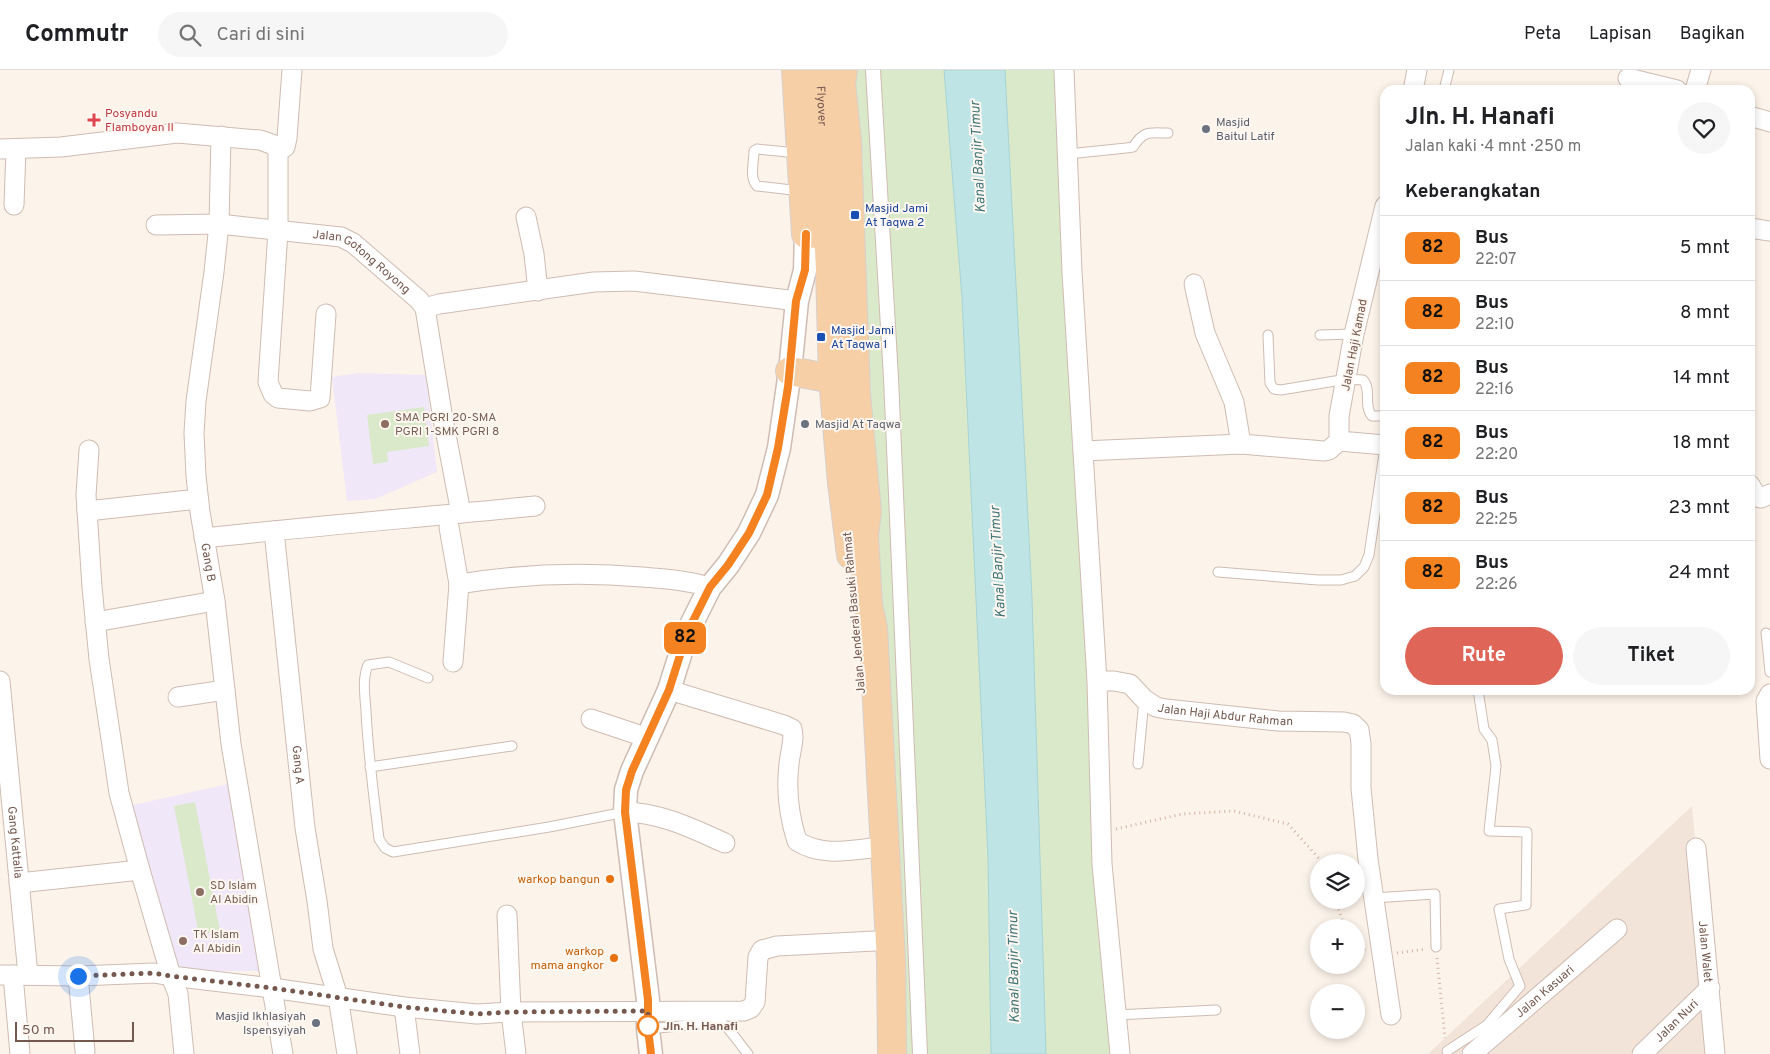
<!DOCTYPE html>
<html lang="id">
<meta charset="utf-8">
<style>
body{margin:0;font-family:Overpass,sans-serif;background:#f6f6f6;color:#202124;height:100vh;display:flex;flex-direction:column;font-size:19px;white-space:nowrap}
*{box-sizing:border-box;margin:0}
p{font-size:16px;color:#757577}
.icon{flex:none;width:28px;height:28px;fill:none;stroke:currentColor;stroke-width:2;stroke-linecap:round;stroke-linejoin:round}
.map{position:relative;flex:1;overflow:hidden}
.drawer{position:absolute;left:1380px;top:15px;width:375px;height:610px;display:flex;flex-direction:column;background:#fff;border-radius:15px;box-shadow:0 2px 8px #0003}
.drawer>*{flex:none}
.badge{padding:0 10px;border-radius:8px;font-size:18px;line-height:32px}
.controls{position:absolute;left:1310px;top:784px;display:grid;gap:10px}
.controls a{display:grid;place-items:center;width:55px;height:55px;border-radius:50%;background:#fff;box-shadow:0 2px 8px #0003;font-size:25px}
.scale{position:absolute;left:15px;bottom:12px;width:119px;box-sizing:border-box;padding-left:5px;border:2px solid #75584e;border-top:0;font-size:14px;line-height:18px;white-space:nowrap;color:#75584e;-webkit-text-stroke:4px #fef7f1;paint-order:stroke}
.you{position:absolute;width:25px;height:25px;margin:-12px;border:4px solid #fff;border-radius:50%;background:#1a73e8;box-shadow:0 0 0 8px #1a73e833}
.map>.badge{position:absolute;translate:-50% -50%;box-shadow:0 0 0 2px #fff}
h2{padding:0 25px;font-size:19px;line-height:45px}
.round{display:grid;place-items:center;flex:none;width:52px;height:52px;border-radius:26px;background:#f6f6f6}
.headline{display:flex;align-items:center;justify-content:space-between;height:85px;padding:0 25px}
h1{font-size:24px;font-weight:700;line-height:38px}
.cta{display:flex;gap:10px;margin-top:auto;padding:10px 25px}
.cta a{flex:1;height:58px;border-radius:30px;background:#de6557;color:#fff;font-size:20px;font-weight:700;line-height:58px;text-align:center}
.cta a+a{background:#f6f6f6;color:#202124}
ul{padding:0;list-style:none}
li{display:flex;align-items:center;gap:15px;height:65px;padding:0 25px;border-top:1px solid #e0e0e0}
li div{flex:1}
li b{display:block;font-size:19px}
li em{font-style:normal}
li .badge{min-width:55px;font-weight:700;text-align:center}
header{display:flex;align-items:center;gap:30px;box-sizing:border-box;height:70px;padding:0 25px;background:#fff;border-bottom:1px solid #e0e0e0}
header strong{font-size:24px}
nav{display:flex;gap:28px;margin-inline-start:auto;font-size:18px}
.search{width:350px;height:45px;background:#f6f6f6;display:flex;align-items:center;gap:12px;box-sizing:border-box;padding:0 18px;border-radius:28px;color:#757577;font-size:19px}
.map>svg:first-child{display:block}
</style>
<header>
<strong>Commutr</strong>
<div class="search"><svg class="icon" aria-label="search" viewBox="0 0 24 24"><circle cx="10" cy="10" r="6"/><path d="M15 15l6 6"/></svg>Cari di sini</div>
<nav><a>Peta</a><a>Lapisan</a><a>Bagikan</a></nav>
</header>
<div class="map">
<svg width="1770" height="984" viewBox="0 0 1770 984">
<rect width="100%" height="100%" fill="#fcf3ea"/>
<path fill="#f3e4d9" d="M1692,736L1715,984H1428Z"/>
<g fill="#f0e7f8">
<path d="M358,303L426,305L437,402L375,429L347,431L332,307Z"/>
<path d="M228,714L263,901H169L133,735Z"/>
</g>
<g fill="#dae9c9">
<path d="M847,0H1064L1120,984H892Z"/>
<path d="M424,337L429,376L387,382L388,392L373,394L367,345Z"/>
<path d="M195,732L220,861L199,865L174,736Z"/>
</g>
<path fill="#bfe4e5" stroke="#a6d4d6" d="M944,0H1005L1032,527L1046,984H991L988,787L962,228Z"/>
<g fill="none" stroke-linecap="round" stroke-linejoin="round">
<g stroke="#cfbcb2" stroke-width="11">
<g id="service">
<path d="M1444,20L1449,0"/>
<path d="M797,83L757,79L754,81C754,92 749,108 757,116L801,121"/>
<path d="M1068,84L1126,78L1133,77C1144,60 1149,63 1168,63"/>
<path d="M1268,265L1270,313L1274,319L1281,320L1347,309L1363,310C1372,319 1363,336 1372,346H1385"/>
<path d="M1320,265L1354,264"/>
<path d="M1218,502L1318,510H1341L1355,506L1364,497L1369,485L1385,377"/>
<path d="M1766,563L1770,602"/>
<path d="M428,608L389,592L368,595C362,609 365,626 366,641C368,684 374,727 379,769L385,778L393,782L549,757L625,742"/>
<path d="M1138,694L1144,629"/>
<path d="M370,697L512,676"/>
<path d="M1373,828L1435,824L1436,877"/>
<path d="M1116,945L1216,940"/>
<path d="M648,959L720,952L727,957L748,984"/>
<path d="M1447,981L1487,955L1520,916L1509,889L1499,839L1526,835L1527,762L1489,761L1496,696L1492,670L1484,659L1478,620"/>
</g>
</g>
<g stroke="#cfbcb2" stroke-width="16">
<path id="pedestrian" d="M873,0L891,308L920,984"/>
</g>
<g stroke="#cfbcb2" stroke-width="21">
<g id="minor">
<path d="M1064,0L1072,202L1097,611L1102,794L1120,984"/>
<path d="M1628,8L1677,20"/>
<path d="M1413,20L1417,0"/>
<path d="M1695,20L1701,0"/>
<path d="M1753,47L1770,52"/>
<path id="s1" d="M221,66L219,154L214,202L196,331L194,363L196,406L200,442L215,531L231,674L283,984"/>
<path d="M0,79L61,77L177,63L260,70L274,75L278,81V161L268,312L273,324L278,328L310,331L320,328L326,244"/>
<path d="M278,81L285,77L287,68L292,0"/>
<path d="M14,135L16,79"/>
<path d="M1385,136L1354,264L1339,346V371L1385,375"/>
<path d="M526,147L534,184L538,221"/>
<path id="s2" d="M156,155L219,154L341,167L353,173L419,230L425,238L439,234L594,212L634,211L797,231"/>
<path d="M1750,158L1770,161"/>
<path d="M1194,214L1205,263L1234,332L1241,374"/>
<path d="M425,238L443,349L461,443"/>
<path d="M89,380L86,425L92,517L99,589L114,689L119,723L140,800L171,906L178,924L184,984"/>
<path d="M1083,381L1241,374L1324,381L1329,380L1339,371"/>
<path d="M1750,415L1757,427L1761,428L1770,424"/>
<path d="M87,441L198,429"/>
<path d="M449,457L459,514"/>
<path id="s3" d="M274,461L305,758L317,831L323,879L338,927L347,984"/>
<path d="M204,468C314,456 425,447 535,436"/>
<path d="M95,552L215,531"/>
<path d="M453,592L459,514C520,504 581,502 642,507C666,509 686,510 710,517"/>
<path id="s4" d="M0,611L28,905"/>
<path id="s5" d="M1097,611H1114L1130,614L1144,629L1156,637L1166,639L1278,651L1344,652L1353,654L1359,660L1361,673V718L1368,789L1391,945"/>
<path d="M669,620L784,655L792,659C795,670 790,682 789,694C786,719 789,746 797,771C820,786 846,781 872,778"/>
<path d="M1770,624L1766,631L1770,689"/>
<path d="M178,627L225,620"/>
<path d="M591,649L648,668"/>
<path d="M625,742C662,743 693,759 725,773"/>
<path id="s6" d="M1696,778L1715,984"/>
<path d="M19,813L140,800"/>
<path d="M507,845L511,942L516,984"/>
<path d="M0,905L78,906L154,903L171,906L272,918L404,937L477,944L511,942L744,941L751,938L755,932L758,887L762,880L777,876L875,871"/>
<path d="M13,905L20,984"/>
<path d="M78,906L85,981"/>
<path d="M404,937L410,984"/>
<path id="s7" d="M1472,984L1617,859"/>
<path id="s8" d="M1642,984L1710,918"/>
</g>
</g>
<g stroke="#cfbcb2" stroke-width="25">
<path id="tertiary" d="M651,984L648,959V930L625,742L626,720L632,701L669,620L687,563L710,517L728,495L749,463L767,425L779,378L790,301L797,231L805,200L806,164"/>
</g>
<g stroke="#d8d0cd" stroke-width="30">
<g id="primary">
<path d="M796,0L806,164L827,163"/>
<path id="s9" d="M820,0L830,200L833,309L842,413L851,485"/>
<path d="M843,0L841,13L847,72L856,324L867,442L864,465L868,535L873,558L891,891L892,984"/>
<path d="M790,301L833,309"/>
</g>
</g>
<g stroke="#d5b3a6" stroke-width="3" stroke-dasharray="1 4" stroke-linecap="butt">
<path d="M1116,759L1182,744L1234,741L1288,754L1322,792"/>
<path d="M1335,830L1345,858"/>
<path d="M1356,876L1358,879L1366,880"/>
<path d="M1397,883L1426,879"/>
<path d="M1437,888L1445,968"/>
</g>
<use href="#service" stroke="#fff" stroke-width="9"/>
<use href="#pedestrian" stroke="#fff" stroke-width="14"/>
<use href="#minor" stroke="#fff" stroke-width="19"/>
<use href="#tertiary" stroke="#fff" stroke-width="22"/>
<use href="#primary" stroke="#f6cfa7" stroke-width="28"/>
</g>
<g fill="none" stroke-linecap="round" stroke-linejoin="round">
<g stroke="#fff" stroke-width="11">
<path id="line" d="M651,984L648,959V930L625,742L626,720L632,701L669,620L687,563L710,517L728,495L749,463L767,425L778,378L788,317L796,231L805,200L806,164"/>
</g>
<use href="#line" stroke="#f58220" stroke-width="8"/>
<path stroke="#75584e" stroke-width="5" stroke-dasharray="0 9" d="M78,906L154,903L170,906L272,918L404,937L477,944L511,942L648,941V956"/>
</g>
<path fill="#e0444e" stroke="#fef7f1" stroke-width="2" d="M91.5 42.5h5v5h5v5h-5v5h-5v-5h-5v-5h5z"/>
<g fill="#6b7280" stroke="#fef7f1" stroke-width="2">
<circle cx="1206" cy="59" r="5"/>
<circle cx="805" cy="354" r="5"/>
<circle cx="316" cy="953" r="5"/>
</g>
<g fill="#1a4fb4" stroke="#fef7f1" stroke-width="2">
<rect x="850" y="140" width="10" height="10" rx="2.5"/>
<rect x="816" y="262" width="10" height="10" rx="2.5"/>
</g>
<g fill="#8d6e63" stroke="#fef7f1" stroke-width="2">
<circle cx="385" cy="354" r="5"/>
<circle cx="200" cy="822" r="5"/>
<circle cx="183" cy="871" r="5"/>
</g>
<g fill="#e8710a" stroke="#fef7f1" stroke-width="2">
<circle cx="610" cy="809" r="5"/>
<circle cx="614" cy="888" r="5"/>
</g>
<circle fill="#fff" stroke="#f58220" stroke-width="2.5" cx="648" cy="956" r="10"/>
<g text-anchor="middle" stroke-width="4" stroke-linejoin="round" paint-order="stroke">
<g font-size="12" fill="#75584e" stroke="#fef7f1">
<text dy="4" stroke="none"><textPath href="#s9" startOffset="36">Flyover</textPath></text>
<text dy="4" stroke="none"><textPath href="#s2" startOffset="215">Jalan Gotong Royong</textPath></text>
<text transform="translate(1354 275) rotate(-79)" y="4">Jalan Haji Kamad</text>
<text dy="4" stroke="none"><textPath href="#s1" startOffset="429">Gang B</textPath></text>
<text transform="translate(854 543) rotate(-95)" y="4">Jalan Jenderal Basuki Rahmat</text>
<text dy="4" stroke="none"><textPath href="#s5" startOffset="138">Jalan Haji Abdur Rahman</textPath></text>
<text dy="4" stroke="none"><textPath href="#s3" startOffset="235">Gang A</textPath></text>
<text dy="4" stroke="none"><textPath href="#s4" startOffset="162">Gang Kattalia</textPath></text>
<text dy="4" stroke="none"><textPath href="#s6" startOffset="104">Jalan Walet</textPath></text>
<text dy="4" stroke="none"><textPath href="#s7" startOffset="96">Jalan Kasuari</textPath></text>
<text dy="4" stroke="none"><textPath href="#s8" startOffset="48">Jalan Nuri</textPath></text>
</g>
<g font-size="12" fill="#be3a42" stroke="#fef7f1" text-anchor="start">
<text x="105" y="47">Posyandu<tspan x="105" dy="14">Flamboyan II</tspan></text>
</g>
<g font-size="12" fill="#5b616d" stroke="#fef7f1" text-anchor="start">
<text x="1216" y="56">Masjid<tspan x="1216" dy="14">Baitul Latif</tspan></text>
<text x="815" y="358">Masjid At Taqwa</text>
<text x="306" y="950" text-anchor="end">Masjid Ikhlasiyah<tspan x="306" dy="14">Ispensyiyah</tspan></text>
</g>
<g font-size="12" fill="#164399" stroke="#fef7f1" text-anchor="start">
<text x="865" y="142">Masjid Jami<tspan x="865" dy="14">At Taqwa 2</tspan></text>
<text x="831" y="264">Masjid Jami<tspan x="831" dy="14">At Taqwa 1</tspan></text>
</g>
<g font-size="12" fill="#785e54" stroke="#fef7f1" text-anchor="start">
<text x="395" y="351">SMA PGRI 20-SMA<tspan x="395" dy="14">PGRI 1-SMK PGRI 8</tspan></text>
<text x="210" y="819">SD Islam<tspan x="210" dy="14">Al Abidin</tspan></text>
<text x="193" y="868">TK Islam<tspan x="193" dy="14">Al Abidin</tspan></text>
</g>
<g font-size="12" fill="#c56008" stroke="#fef7f1" text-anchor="end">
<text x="600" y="813">warkop bangun</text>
<text x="604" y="885">warkop<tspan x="604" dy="14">mama angkor</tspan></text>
</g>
<g font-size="12" font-weight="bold" fill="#75584e" stroke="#fef7f1" text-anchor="start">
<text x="663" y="960">Jln. H. Hanafi</text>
</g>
<g font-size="14" font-style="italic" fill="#427779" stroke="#fef7f1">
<text transform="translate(977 87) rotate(-93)" y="5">Kanal Banjir Timur</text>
<text transform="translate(997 492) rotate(-93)" y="5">Kanal Banjir Timur</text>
<text transform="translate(1013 897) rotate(-91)" y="5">Kanal Banjir Timur</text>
</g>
</g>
</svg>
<div class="controls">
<a><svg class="icon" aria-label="layers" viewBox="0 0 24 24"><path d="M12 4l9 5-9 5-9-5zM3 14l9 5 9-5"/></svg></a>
<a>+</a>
<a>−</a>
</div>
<div class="scale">50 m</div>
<div class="you" style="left:78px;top:906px"></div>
<b class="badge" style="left:685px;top:568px;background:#f58220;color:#111">82</b>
<section class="drawer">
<div class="headline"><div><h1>Jln. H. Hanafi</h1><p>Jalan kaki · 4 mnt · 250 m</p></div><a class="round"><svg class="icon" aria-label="heart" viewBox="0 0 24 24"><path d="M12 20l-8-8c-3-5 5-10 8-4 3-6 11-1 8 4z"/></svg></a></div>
<h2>Keberangkatan</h2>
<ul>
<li><span class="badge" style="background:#f58220;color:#111">82</span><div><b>Bus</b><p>22:07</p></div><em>5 mnt</em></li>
<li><span class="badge" style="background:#f58220;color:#111">82</span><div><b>Bus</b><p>22:10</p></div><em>8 mnt</em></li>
<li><span class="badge" style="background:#f58220;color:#111">82</span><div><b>Bus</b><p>22:16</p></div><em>14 mnt</em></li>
<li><span class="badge" style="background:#f58220;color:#111">82</span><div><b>Bus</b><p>22:20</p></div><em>18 mnt</em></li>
<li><span class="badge" style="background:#f58220;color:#111">82</span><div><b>Bus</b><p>22:25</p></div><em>23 mnt</em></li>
<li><span class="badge" style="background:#f58220;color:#111">82</span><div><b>Bus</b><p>22:26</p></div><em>24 mnt</em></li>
</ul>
<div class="cta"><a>Rute</a><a>Tiket</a></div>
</section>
</div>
